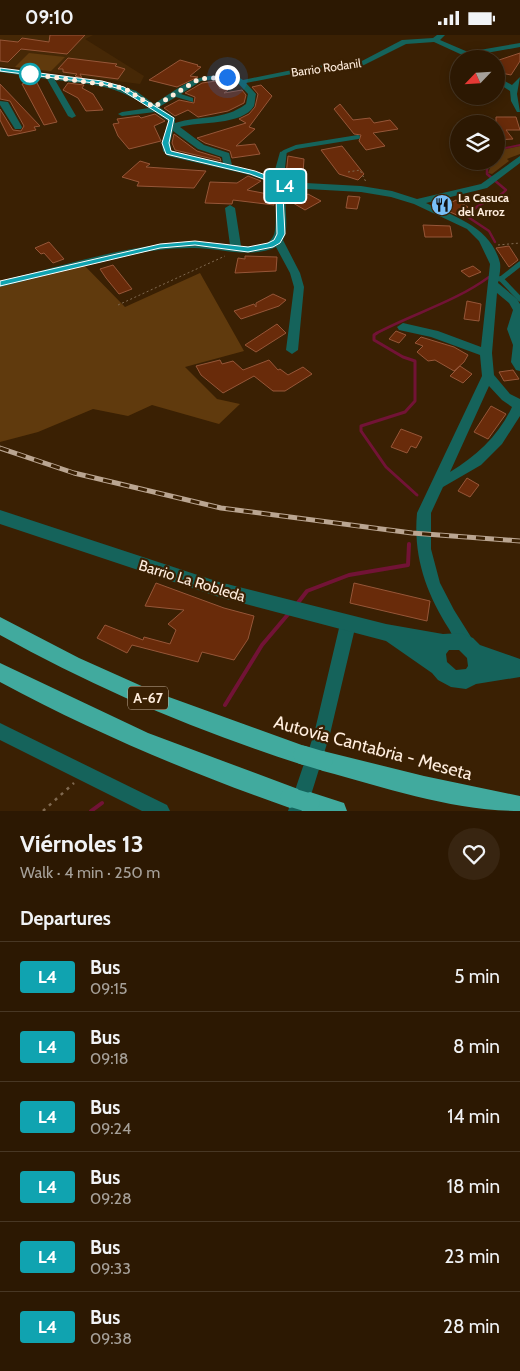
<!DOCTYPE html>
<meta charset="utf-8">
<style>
body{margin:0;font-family:Cabin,sans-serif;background:#382511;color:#f1f3f6;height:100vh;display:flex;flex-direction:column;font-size:19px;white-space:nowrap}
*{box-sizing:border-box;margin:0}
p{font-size:16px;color:#a6a099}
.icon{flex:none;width:28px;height:28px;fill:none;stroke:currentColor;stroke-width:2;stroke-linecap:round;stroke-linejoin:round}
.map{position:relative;height:776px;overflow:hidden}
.details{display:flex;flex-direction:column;background:#2c1802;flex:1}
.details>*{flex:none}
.badge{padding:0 10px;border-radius:4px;font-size:18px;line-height:32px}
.needle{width:32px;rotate:245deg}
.buttons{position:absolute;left:450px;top:15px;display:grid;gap:10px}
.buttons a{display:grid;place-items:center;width:55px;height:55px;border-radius:50%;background:#2c1802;box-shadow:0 2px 12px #0003,0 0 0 1px #483724;font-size:25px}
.you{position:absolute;width:25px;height:25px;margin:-12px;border:4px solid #fff;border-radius:50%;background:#1a73e8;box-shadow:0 0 0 8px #1a73e833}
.map>.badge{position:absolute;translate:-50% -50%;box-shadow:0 0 0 2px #fff}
h2{padding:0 20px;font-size:19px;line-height:45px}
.round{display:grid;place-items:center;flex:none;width:52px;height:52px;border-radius:26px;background:#382511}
.overview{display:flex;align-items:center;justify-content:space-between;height:85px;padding:0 20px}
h1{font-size:24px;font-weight:800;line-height:38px}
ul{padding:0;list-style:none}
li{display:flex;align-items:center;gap:15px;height:70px;padding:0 20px;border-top:1px solid #483724}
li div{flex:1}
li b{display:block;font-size:19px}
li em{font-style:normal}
li .badge{min-width:55px;font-weight:700;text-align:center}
.status{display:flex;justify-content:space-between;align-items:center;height:35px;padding:0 25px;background:#2c1802;direction:ltr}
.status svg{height:14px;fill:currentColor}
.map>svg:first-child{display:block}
</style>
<div class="status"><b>09:10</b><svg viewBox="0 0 49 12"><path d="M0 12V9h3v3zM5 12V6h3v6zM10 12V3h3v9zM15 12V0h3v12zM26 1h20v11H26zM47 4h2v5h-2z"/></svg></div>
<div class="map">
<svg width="520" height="776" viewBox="0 0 520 776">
<rect width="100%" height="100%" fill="#3a2003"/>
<path fill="#462806" d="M0,0H93L85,4L144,41L140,49L0,31Z"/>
<g fill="#603a0d">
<path d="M29,18L65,22L51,36L15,32Z"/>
<path d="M520,111V119L507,124L509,126L492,139L488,138L493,126H496V116Z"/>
<path d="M81,227L125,272L200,238L244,316L185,332L217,364L240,369L219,389L152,370L128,381L93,374L38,397L0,407V249Z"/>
</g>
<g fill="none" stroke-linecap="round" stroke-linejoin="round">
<g stroke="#721336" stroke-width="2">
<path d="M496,115L520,110"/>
<path d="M487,133L490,126"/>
</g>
<g stroke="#721336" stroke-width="2.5">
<path d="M487,131V139L506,155C494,168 477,165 468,182L489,196L495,207"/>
<path d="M375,299C412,279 455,267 489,242"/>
</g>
<path stroke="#721336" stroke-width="3" d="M377,298L374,300V305L403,322L415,326V366L405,377L361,391V396L386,432L417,460"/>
<g stroke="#721336" stroke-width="4">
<path d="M297,569L307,556L349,540L408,530L409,509"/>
<path d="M225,670L262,610L290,577"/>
<path d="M91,776L102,768"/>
</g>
</g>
<g fill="#692b0a" stroke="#965638">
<path d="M50,0H85L67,19L21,14L8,27L0,26V5L18,7L22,3L49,7Z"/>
<path d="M520,18V26L511,40L496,37V26Z"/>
<path d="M68,23L117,29L115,31L125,34L118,44L80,39L82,43L75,41L77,39L63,37V34H58Z"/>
<path d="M180,25L198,30L197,31L201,32L190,41L198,42L177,52L149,45Z"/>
<path d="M34,45L36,46L57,87L44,90L22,49Z"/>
<path d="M216,46L222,47L219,53L228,55L224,58L242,55L246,60L244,68L228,76L198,82L188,75L175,81L164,73L179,65L194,68L195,62L185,58L202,48Z"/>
<path d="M68,48L84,50L82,53L93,59L103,75L86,76L78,63L63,55Z"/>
<path d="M0,49L40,91L34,92L36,95L8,101L0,85V74L13,95L21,96L24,91L10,66L0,64Z"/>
<path d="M261,50L272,61L249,92L255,94L236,111L255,109L260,119L232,123L230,116L205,108L197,103L246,88L239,84L249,79L255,72L258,59L252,52Z"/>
<path d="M340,69L353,85L370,83L374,88L390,85L398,94L373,98L385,111L366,115L359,106L361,100L354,99L334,74Z"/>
<path d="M155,79L165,86L154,91L161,106L129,114L118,101L113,89L119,88L117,84L139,81L141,83Z"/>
<path d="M496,82H516L520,95H506L513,104L496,105Z"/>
<path d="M174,99L197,116L220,123L221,126L175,115L172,108Z"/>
<path d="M342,111L364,139L358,145L339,139L321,115Z"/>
<path d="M288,121L304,124L303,138L286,140Z"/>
<path d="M140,126L150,129L146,132L206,136L194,153L137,151L139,147L122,142Z"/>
<path d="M248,141L261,146L247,155L273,160L274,170L233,165L232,169L205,168L210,147L237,148Z"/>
<path d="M308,159L321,166L305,175L293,168Z"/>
<path d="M348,161L360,162L357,174L346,173Z"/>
<path d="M456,165L468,172L459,181L441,173Z"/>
<path d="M423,190L450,191L452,202H425Z"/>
<path d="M49,207L64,224L53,228L44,218L41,219L35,213Z"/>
<path d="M509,211L518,225L509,232L496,213Z"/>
<path d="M245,221L277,222L276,236L235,238L238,223L245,224Z"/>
<path d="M113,230L132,254L119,259L106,243L100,234Z"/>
<path d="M473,231L481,237L469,242L461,236Z"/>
<path d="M273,259L286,265L279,271L241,284L234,276L254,269L256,272V268Z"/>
<path d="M467,266L481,269L479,286L464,284Z"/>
<path d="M277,289L286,298L256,317L245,310Z"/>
<path d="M396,296L406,300L399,308L389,304Z"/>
<path d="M421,302L454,312L468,320L464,327L454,336L435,325L428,326L417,317L423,311L415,308Z"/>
<path d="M220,325L222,329L233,326L243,335L269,325L278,335L280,334L288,340L303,332L312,339L285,356H273L254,341L223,358L201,340L196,331Z"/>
<path d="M460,331L472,339L463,348L450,341Z"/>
<path d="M513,335L519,344L504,346L499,337Z"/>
<path d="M491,371L506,379L488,404L474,397Z"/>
<path d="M401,394L422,402L416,413L411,411L407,418L391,412Z"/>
<path d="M467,443L479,450L470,462L458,456Z"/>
<path d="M156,548L224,573L254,581L248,604L234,625L202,617L198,627L132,610L127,618L97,603L105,590L143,605L144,602L170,609L176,595L168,589L184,575L145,571Z"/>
<path d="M354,548L430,566L427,586L350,568Z"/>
</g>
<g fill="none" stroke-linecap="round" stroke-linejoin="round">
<g stroke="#806950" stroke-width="1" stroke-dasharray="2 2.5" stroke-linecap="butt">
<path d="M348,137L360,135L366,147"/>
<path d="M498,210L520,208"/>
<path d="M118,270L225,221"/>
</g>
<path stroke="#806950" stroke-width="2.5" stroke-dasharray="3 5" stroke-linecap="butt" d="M43,776L74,748"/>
<path stroke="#15635b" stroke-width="4" d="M284,117L296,112L358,102"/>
<g stroke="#15635b" stroke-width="5">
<path d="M494,243L501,244L520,229"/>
<path d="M501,244L520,264"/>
</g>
<g fill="#15635b" fill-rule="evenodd">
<path d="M437,0H445L440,5L468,17L520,8V12L475,20L478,24H471L434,7L406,9L362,31L307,36L246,48L256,59C255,62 255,68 254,71C242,91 199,86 180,92L204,110L229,118L232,130L273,142L280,117L287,115L284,142L281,145L287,147L361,151L392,156L417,164L481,149L520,121V128L487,153L426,168C455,182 491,192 500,228C501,234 499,242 498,248L517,264L520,269V336L516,335L511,327L513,310L507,294L513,275L509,268L497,258L492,318L494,340L510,359L520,364V381L502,409L481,430L443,452L431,478V514L440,548L454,575L476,610L474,615L468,617C459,614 454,603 449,594C426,558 413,521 417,478L482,341L480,320L431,302L399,295L397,292L403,288L438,296L481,312L490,229L479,206L467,194L414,169L391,162L361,157L289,153C281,170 291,189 283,205L300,238L304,252L298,315L292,319L286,315L294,252L290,238L276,212C251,224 220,213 194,213C132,212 60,238 0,252V246C75,229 152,199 230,210L225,173L230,170L235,173L241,211C294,215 266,182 281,151L250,140L168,121L163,116L162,108L168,86L155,77L122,81L118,79L122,77L149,73C115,49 94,50 55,45L76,81L72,83L68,81L47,44L0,37V33L115,49L136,56L154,69C181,52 194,38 228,41C234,41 238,41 243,45L307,32L360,27L402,5L433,3ZM216,44L236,46L248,59L246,69C223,86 201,80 175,88V83L159,72L176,62L193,67V63L181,59L201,46ZM173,96L198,114L222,122L223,128L174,117L171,115L170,108ZM489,351L502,365L512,372C499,400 477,421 450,437Z"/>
<path d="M496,41L512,50L520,42L517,59L520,77H517L511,66L510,56L496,47Z"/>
<path d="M0,66L8,67L22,92L21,94H15L0,70Z"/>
<path d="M348,582L353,584L356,589L330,699L306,776H288L314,699L340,589L343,584Z"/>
<path d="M0,688L167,770L170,776H142L0,705Z"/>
</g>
<path fill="#15635b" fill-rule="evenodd" d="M0,475L219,547L386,589L443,599L461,598L473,603L480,610L520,624V642L476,649L466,654L451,652L438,645L432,638L386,606L219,562L0,489ZM449,615H459L467,623L468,631L466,634L456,635L447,627L446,619Z"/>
<g fill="#41aa9e" fill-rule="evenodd">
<path d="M0,582L79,623L155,657L310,713L313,720L310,727L303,730C198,696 96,654 0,600Z"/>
<path d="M0,628L148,698L298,754L301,762L298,770L290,773C190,738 93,697 0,647Z"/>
<path d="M323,716L424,741L520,761V776C453,776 387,753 323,736L316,733L313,726L316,719Z"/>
<path d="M310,757L344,768L347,776H302L299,768L302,760Z"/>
</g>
<g stroke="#baa591" stroke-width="5">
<path id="rail" d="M0,413L74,438L221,473L412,498L520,506"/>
</g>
<use href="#rail" stroke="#3a2003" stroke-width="3" stroke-dasharray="9" stroke-linecap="butt"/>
<g stroke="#41aa9e" stroke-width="19">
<path d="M303,720L323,726"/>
<path d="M290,762L310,768"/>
</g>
</g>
<path fill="#10a3b0" stroke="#fff" d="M0,33L102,46L124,52L174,83L169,108L171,116L255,136L289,149L283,161L285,199L280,208L273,212L248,217L195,210L160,213L0,251V246L160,209L195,206L248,212L268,208L274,205L277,199L276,161L282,151L250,139L166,119L162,108L169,85L120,54L102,49L0,36Z"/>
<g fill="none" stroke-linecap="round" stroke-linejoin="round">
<path stroke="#ffeddd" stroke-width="5" stroke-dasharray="0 9" d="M30,39L115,51L127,55L154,72L199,44L227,42"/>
</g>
<defs>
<g id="restaurant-disc" transform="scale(1.125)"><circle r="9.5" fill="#79bff8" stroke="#3a2003"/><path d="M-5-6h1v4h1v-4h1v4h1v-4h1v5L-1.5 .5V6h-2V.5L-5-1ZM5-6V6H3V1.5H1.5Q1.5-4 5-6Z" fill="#111"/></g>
</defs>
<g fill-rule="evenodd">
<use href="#restaurant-disc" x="442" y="170"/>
</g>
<circle fill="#fff" stroke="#10a3b0" stroke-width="2.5" cx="30" cy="39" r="10"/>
<g text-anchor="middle" stroke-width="4.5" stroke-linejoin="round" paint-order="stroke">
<g font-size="12" fill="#ffeddd" stroke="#3a2003">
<text transform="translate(326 33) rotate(-8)" y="4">Barrio Rodanil</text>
</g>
<g font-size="12" font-weight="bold" fill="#ffeddd" stroke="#3a2003" text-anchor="start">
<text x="458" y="167">La Casuca<tspan x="458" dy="14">del Arroz</tspan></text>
</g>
<rect fill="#3a2003" stroke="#c4b09c" stroke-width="1" x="128" y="651.5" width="40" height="23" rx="4"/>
<g font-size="14" font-weight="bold" fill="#ffeddd">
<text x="148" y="668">A-67</text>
</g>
<g font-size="15" fill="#ffeddd" stroke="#3a2003">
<text transform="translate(192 546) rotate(17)" y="5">Barrio La Robleda</text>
</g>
<g font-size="18" fill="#ffeddd" stroke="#3a2003">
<text transform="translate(373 713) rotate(15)" y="6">Autovía Cantabria - Meseta</text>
</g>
</g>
</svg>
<div class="buttons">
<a><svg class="needle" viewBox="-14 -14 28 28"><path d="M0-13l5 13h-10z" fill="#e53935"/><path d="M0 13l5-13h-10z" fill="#a6a099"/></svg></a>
<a><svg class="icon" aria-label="layers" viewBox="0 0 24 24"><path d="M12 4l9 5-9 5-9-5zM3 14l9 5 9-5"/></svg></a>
</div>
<div class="you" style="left:227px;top:42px"></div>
<b class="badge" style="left:285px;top:151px;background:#10a3b0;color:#fff">L4</b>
</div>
<section class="details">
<div class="overview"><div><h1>Viérnoles 13</h1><p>Walk · 4 min · 250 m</p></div><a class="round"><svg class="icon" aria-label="heart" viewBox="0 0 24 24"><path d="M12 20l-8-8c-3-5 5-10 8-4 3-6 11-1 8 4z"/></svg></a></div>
<h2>Departures</h2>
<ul>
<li><span class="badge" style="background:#10a3b0;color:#fff">L4</span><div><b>Bus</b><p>09:15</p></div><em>5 min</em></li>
<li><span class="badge" style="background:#10a3b0;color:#fff">L4</span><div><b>Bus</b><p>09:18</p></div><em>8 min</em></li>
<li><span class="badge" style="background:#10a3b0;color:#fff">L4</span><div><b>Bus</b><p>09:24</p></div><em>14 min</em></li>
<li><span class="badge" style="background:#10a3b0;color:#fff">L4</span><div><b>Bus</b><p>09:28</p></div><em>18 min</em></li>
<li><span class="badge" style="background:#10a3b0;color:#fff">L4</span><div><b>Bus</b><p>09:33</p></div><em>23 min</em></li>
<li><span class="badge" style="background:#10a3b0;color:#fff">L4</span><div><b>Bus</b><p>09:38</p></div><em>28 min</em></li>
</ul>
</section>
